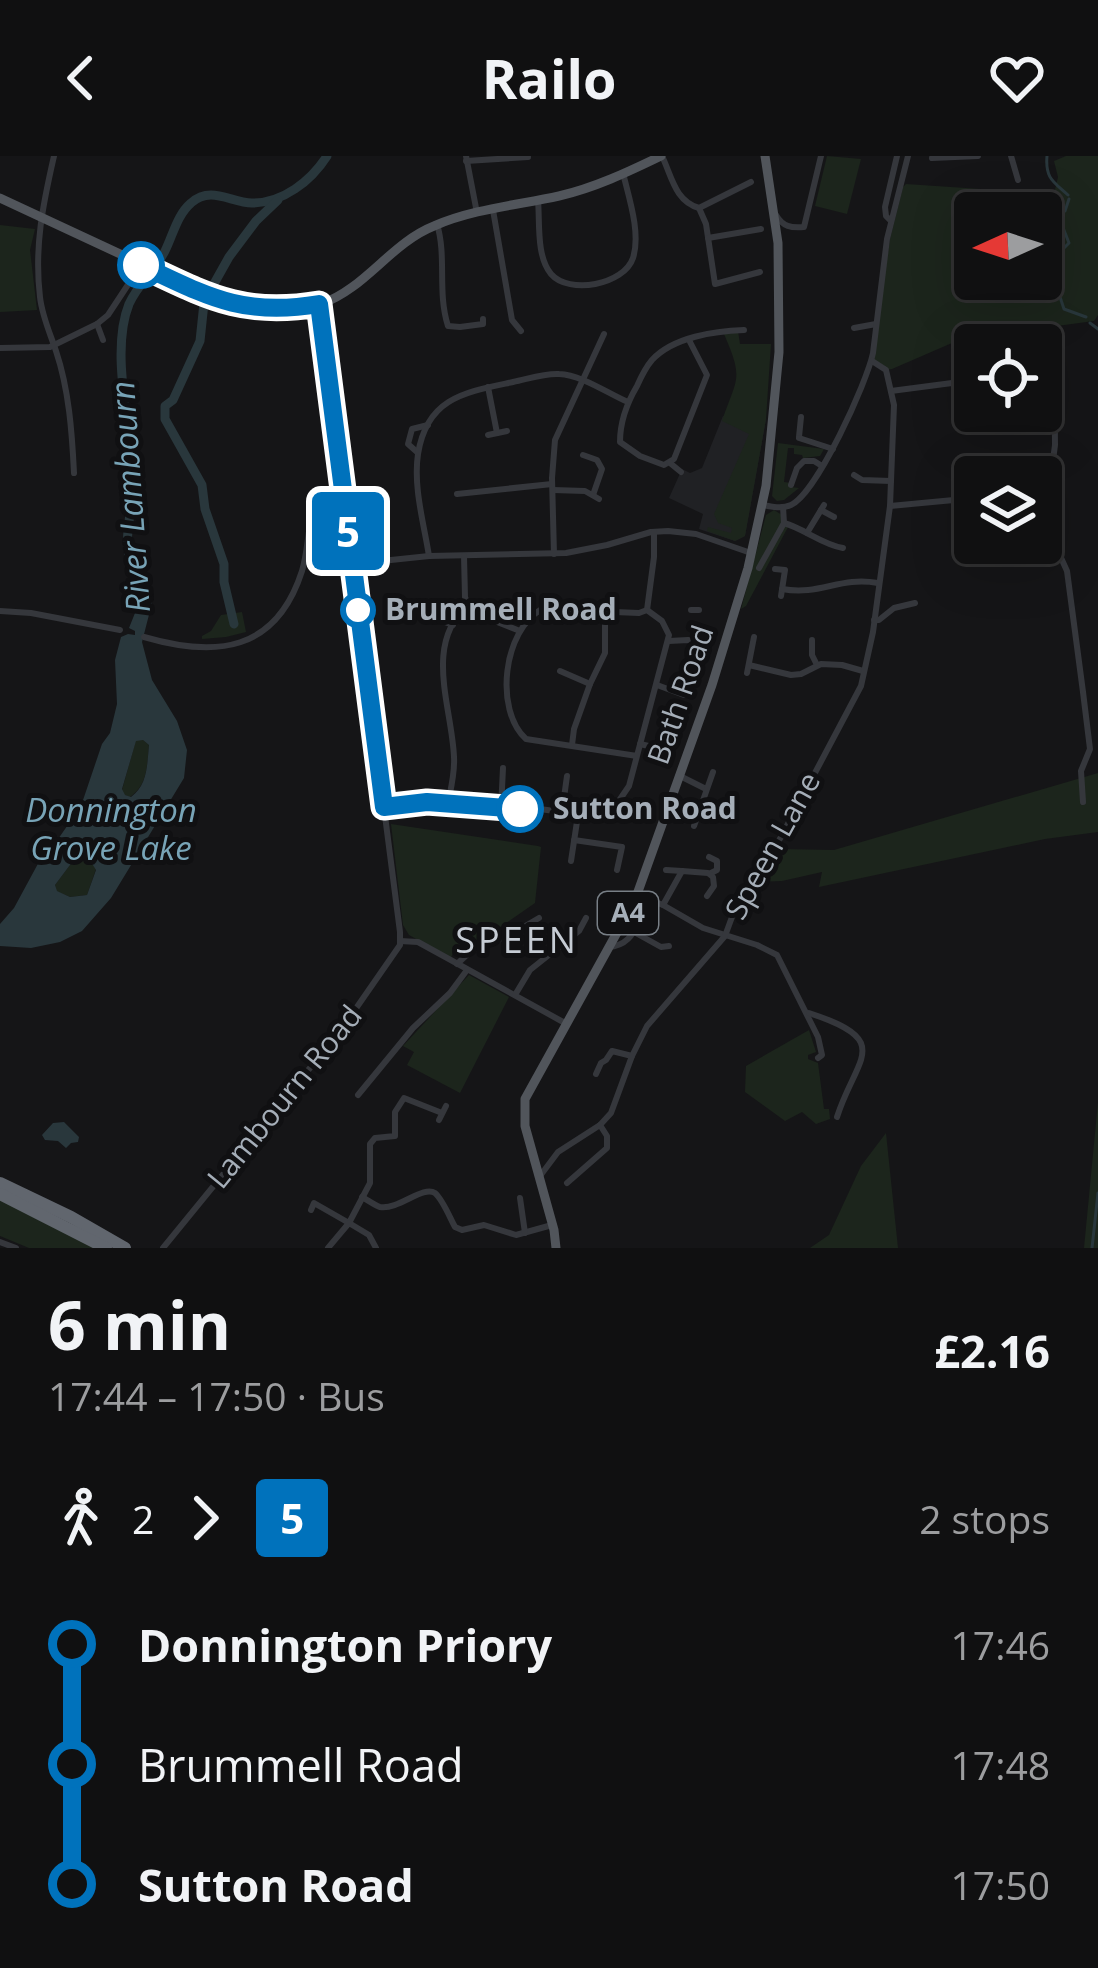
<!DOCTYPE html>
<meta charset="utf-8">
<style>
body{margin:0;font-family:"Open Sans",sans-serif;background:#19191a;color:#f1f3f6;height:100vh;display:flex;flex-direction:column;font-size:45px;white-space:nowrap}
*{box-sizing:border-box;margin:0}
p{font-size:39px;color:#9c9d9f}
.icon{flex:none;width:66px;height:66px;fill:none;stroke:currentColor;stroke-width:2;stroke-linecap:round;stroke-linejoin:round}
.map{position:relative;height:1092px;overflow:hidden}
.drawer{display:flex;flex-direction:column;background:#101011;flex:1}
.drawer>*{flex:none}
.badge{padding:0 24px;border-radius:9px;font-size:42px;line-height:78px}
.needle{width:78px;rotate:267deg}
.buttons{position:absolute;left:954px;top:36px;display:grid;gap:24px}
.buttons a{display:grid;place-items:center;width:108px;height:108px;border-radius:12px;background:#101011;box-shadow:0 12px 48px #0002,0 0 0 3px #303031;font-size:60px}
.map>.badge{position:absolute;translate:-50% -50%;box-shadow:0 0 0 6px #fff}
.legs{display:flex;align-items:center;gap:18px;height:132px;padding:0 48px;font-size:39px}
.legs p{margin-inline-start:auto}
.summary{display:flex;align-items:center;justify-content:space-between;height:204px;padding:0 48px}
h1{font-size:66px;font-weight:700;line-height:90px}
ul{padding:0 48px;list-style:none}
li{display:flex;align-items:center;gap:42px;height:120px;font-size:45px}
li i{display:grid;place-items:center;width:18px;height:100%;margin:0 15px;background:currentColor}
li i::after{content:'';width:30px;height:30px;margin:-15px;border:9px solid;border-radius:50%;background:#101011}
li p{margin-inline-start:auto}
li:first-child i{background:linear-gradient(#0000 50%,currentColor 0)}
li:last-child i{background:linear-gradient(currentColor 50%,#0000 0)}
header{display:flex;justify-content:space-between;align-items:center;height:156px;padding:0 48px;background:#101011;font-size:54px;font-weight:700}
.map>svg:first-child{display:block}
</style>
<header><svg class="icon" aria-label="back" viewBox="0 0 24 24"><path d="M15 5l-7 7 7 7"/></svg>Railo<svg class="icon" aria-label="heart" viewBox="0 0 24 24"><path d="M12 20l-8-8c-3-5 5-10 8-4 3-6 11-1 8 4z"/></svg></header>
<div class="map">
<svg width="1098" height="1092" viewBox="0 0 1098 1092">
<rect width="100%" height="100%" fill="#151517"/>
<path fill="#202124" d="M723,260L766,263L745,380L735,385L699,373L703,358L669,342L682,313L690,317L702,312Z"/>
<g fill="#1c251c" fill-rule="evenodd">
<path d="M827,0L861,3L847,58L815,50Z"/>
<path d="M1066,0H1098V159L1094,165L983,180L952,187L892,213L886,214L872,204L890,83L903,31L906,28L1054,38L1058,21L1054,5ZM975,57H1041V123H975Z"/>
<path d="M0,69L35,73L30,94L37,154L0,156Z"/>
<path d="M738,175L740,188H771L766,263L745,380L735,385L707,375L708,371L731,377L732,372L718,367L714,358L749,278L722,265C737,221 744,224 724,178Z"/>
<path d="M778,287L824,293L820,300L803,302L802,299L794,298V292H788L784,326L791,327V331L799,332L784,344L777,345L772,340Z"/>
<path d="M774,354L782,359L788,371L746,450L741,453L766,359Z"/>
<path d="M242,456L246,476L226,481L202,483V480L211,475L221,459Z"/>
<path d="M136,584H143L149,589C147,608 148,629 130,641L124,639L122,634Z"/>
<path d="M1098,617V676L1045,683L819,731L822,716L782,725L759,726L777,693L834,694Z"/>
<path d="M391,668L538,690L541,691L535,747L464,796L455,792L451,802L409,779L403,769Z"/>
<path d="M86,698L96,713L87,739L70,741L56,735L55,729L76,701Z"/>
<path d="M469,819L509,841L460,937L407,909L414,896L403,890Z"/>
<path d="M809,874L816,896L808,899V903L818,907L824,953H829L830,963L816,968L802,956L785,965L745,936L746,910Z"/>
<path d="M1098,946V1092H1084Z"/>
<path d="M886,977L898,1092H810L829,1079L861,1010Z"/>
<path d="M0,1044L97,1092H29L0,1080Z"/>
</g>
<g fill="#29373c" fill-rule="evenodd">
<path d="M144,443L152,447L142,486L152,524L177,565L187,594L184,622L111,742L82,775L60,786L31,792L0,790V768L14,752L40,704L47,699L81,650L102,588L110,577L117,548L115,504L121,481L128,478L135,479V475L129,472L139,447ZM143,584L149,589C147,608 148,629 131,641L125,639L122,633L136,585ZM86,698L96,714L87,739L70,741L57,735L55,729L76,701Z"/>
<path d="M64,966L79,981L78,986L71,987L66,992L58,985L45,984L42,979L53,967Z"/>
</g>
<g fill="none" stroke-linecap="round" stroke-linejoin="round">
<g stroke="#29373c" stroke-width="3">
<path d="M1047,0C1045,23 1054,26 1068,39"/>
<path d="M1065,55L1069,43"/>
<path d="M1063,62L1062,69L1069,87L1061,95L1062,112L1056,129L1064,153L1086,161"/>
<path d="M1090,167L1098,173"/>
<path d="M1092,1092L1098,1037"/>
</g>
<g stroke="#29373c" stroke-width="9">
<path d="M141,456C142,448 143,437 142,429C139,417 130,406 128,394C125,374 133,351 133,330C133,276 109,198 129,148C138,128 155,114 165,95C173,79 177,59 191,47C211,29 231,47 252,47C283,47 311,25 327,0"/>
<path d="M234,468L224,426V408L205,353L202,329L165,263V250L173,244L200,185L204,147L215,126L229,101L256,65L278,44"/>
</g>
<g stroke="#35373c" stroke-width="6">
<path d="M54,0C43,48 34,91 40,141C42,160 50,177 56,195C69,234 72,276 74,317"/>
<path d="M466,0L477,57"/>
<path d="M662,0C672,21 675,45 699,52L751,26"/>
<path d="M1011,0L1018,24"/>
<path d="M932,2L978,0"/>
<path d="M466,5L528,1"/>
<path d="M538,44C540,66 536,100 551,118C569,139 624,129 633,102C641,77 629,42 623,17"/>
<path d="M699,52L706,68L715,128L760,116"/>
<path d="M493,54L512,164L521,175"/>
<path d="M776,59C783,71 791,72 804,71L821,0"/>
<path d="M891,65L886,60L885,51L897,0"/>
<path d="M437,68C447,101 437,136 448,170L460,171L483,168V163"/>
<path d="M708,82L761,73"/>
<path d="M97,168L103,184"/>
<path d="M854,172L876,168"/>
<path d="M1054,180L1055,289L1046,357L1047,371L1067,415L1083,536L1090,593L1081,615L1083,646"/>
<path d="M689,184L707,219L674,303L664,309L640,300L620,286C620,265 627,247 637,230C641,221 646,211 652,204C673,181 715,175 744,174"/>
<path d="M0,192L50,191L97,168L108,159L141,109"/>
<path d="M488,231L497,277"/>
<path d="M891,235L975,224"/>
<path d="M488,279L507,275"/>
<path d="M799,281L801,261"/>
<path d="M799,282L833,293"/>
<path d="M417,296L408,288L412,273L428,269"/>
<path d="M583,299L597,304L602,313L593,339"/>
<path d="M670,307L681,316"/>
<path d="M854,319L862,324L891,325"/>
<path d="M791,329L797,312L804,305H814L822,310"/>
<path d="M553,334L585,335L599,343"/>
<path d="M457,338L552,328"/>
<path d="M763,349C772,351 782,353 791,349C817,337 867,226 873,197L887,83L908,0"/>
<path d="M890,350L975,342"/>
<path d="M821,354L834,361"/>
<path d="M784,367C805,373 821,388 843,392"/>
<path d="M807,377L824,349"/>
<path d="M554,398L552,322L555,284L604,178"/>
<path d="M429,400C424,368 413,331 418,298C427,241 466,236 513,226C528,223 545,217 559,218C582,219 607,237 628,246"/>
<path d="M353,408L429,400L566,397L607,389L651,376L668,375L696,378L751,397"/>
<path d="M759,412L784,367L783,351"/>
<path d="M775,413L785,414L781,440"/>
<path d="M782,433C821,440 839,420 878,427"/>
<path d="M468,449L482,460L520,475"/>
<path d="M647,454L654,401V376"/>
<path d="M691,454H699"/>
<path d="M0,455L31,457L120,474"/>
<path d="M403,459H425L453,469"/>
<path d="M874,464H879L894,452L915,447"/>
<path d="M144,481C216,502 276,496 302,415C311,384 305,362 324,335"/>
<path d="M812,484V499L817,509"/>
<path d="M669,485L688,484L702,487"/>
<path d="M749,509L791,519L801,518L821,508L842,509L863,515"/>
<path d="M560,515L590,528"/>
<path d="M747,517L754,481"/>
<path d="M657,529L684,539"/>
<path d="M640,588L666,594"/>
<path d="M572,589L574,573L590,528L605,497V455"/>
<path d="M680,620L706,633"/>
<path d="M448,647C451,632 455,617 454,601C452,551 423,488 468,449L465,441L464,400"/>
<path d="M384,651L437,647L491,653H540L590,660L614,652L629,630L669,479L662,465L647,454L639,457L542,453C503,474 494,554 526,583L637,600"/>
<path d="M501,653L503,612"/>
<path d="M562,656L567,620"/>
<path d="M694,670L713,616"/>
<path d="M574,684L622,691L617,714"/>
<path d="M709,701L717,705V714L711,717"/>
<path d="M571,705L578,659"/>
<path d="M666,714L682,715"/>
<path d="M637,739L663,749L703,772L757,789L777,799L818,881L822,899L818,902"/>
<path d="M663,749L682,715L708,717L713,721L714,730L707,740"/>
<path d="M634,776L661,791L669,790"/>
<path d="M400,785L418,786L565,867"/>
<path d="M608,791C626,790 633,779 639,765L633,749"/>
<path d="M457,808L471,795L510,779L539,762"/>
<path d="M515,839L530,814L579,775L586,762"/>
<path d="M809,857C895,885 856,901 837,961"/>
<path d="M596,918L601,907L606,904L612,895L632,900"/>
<path d="M358,939L413,872L450,837L467,814"/>
<path d="M439,964L446,950"/>
<path d="M540,1020L558,996L600,969L611,957L632,900L647,870L725,780L732,761L781,681L861,530L873,476L890,350L894,249L886,214L872,205"/>
<path d="M567,1027L607,992V980L600,969"/>
<path d="M362,1041C366,1043 376,1050 380,1051C399,1054 423,1029 435,1037C443,1044 450,1062 455,1071L462,1074L484,1069L516,1079L552,1069"/>
<path d="M520,1042L525,1077"/>
<path d="M311,1054L314,1047L349,1067L370,1027V988L375,982L395,980V956L404,942L442,957"/>
<path d="M0,1086L16,1092"/>
<path d="M163,1092L341,874L400,789V776L319,148"/>
<path d="M328,1092L349,1067L369,1079L376,1092"/>
</g>
<g stroke="#51555b" stroke-width="9">
<path d="M0,42L221,145C251,154 290,158 321,148C365,133 391,87 434,70C473,53 518,49 559,40C594,32 628,16 661,0"/>
<path d="M556,1092L554,1074L525,970V943L635,744L712,529L748,412L766,330L779,196L778,87L765,0"/>
</g>
<g stroke="#61666e" stroke-width="12">
<path d="M0,1027L71,1061L125,1092"/>
<path d="M0,1038L106,1092"/>
</g>
</g>
<g fill="none" stroke-linecap="round" stroke-linejoin="round">
<g stroke="#fff" stroke-width="27">
<path id="line-1" d="M141,109C207,140 242,161 319,148L384,651L427,646L520,653"/>
</g>
<use href="#line-1" stroke="#0072bc" stroke-width="18"/>
</g>
<g fill="#fff" stroke="#0072bc" stroke-width="6">
<circle cx="141" cy="109" r="21"/>
<circle cx="358" cy="454" r="15"/>
<circle cx="520" cy="653" r="21"/>
</g>
<g text-anchor="middle" stroke-width="10" stroke-linejoin="round" paint-order="stroke">
<rect fill="#101012" stroke="#787f86" stroke-width="3" x="598" y="736" width="60" height="42" rx="9"/>
<g font-size="27" font-weight="bold" fill="#a5aeb8">
<text x="628" y="766">A4</text>
</g>
<g font-size="30" font-weight="bold" fill="#a5aeb8" stroke="#101012" text-anchor="start">
<text x="385" y="464">Brummell Road</text>
<text x="553" y="663">Sutton Road</text>
</g>
<g font-size="30" fill="#a5aeb8" stroke="#101012">
<text transform="translate(681 539) rotate(-71)" y="10">Bath Road</text>
<text transform="translate(773 690) rotate(-61)" y="10">Speen Lane</text>
<text transform="translate(285 941) rotate(-51)" y="10">Lambourn Road</text>
</g>
<g font-size="33" font-style="italic" fill="#78a4b7" stroke="#101012">
<text transform="translate(130 341) rotate(-94)" y="12">River Lambourn</text>
<text x="111" y="666">Donnington<tspan x="111" dy="38">Grove Lake</tspan></text>
</g>
<g font-size="36" letter-spacing="3" fill="#c6ccd4" stroke="#101012">
<text x="517" y="797">SPEEN</text>
</g>
</g>
</svg>
<div class="buttons">
<a><svg class="needle" viewBox="-14 -14 28 28"><path d="M0-13l5 13h-10z" fill="#e53935"/><path d="M0 13l5-13h-10z" fill="#9c9d9f"/></svg></a>
<a><svg class="icon" aria-label="locate" viewBox="0 0 24 24"><circle cx="12" cy="12" r="6"/><path d="M12 2v4M12 18v4M2 12h4M18 12h4"/></svg></a>
<a><svg class="icon" aria-label="layers" viewBox="0 0 24 24"><path d="M12 4l9 5-9 5-9-5zM3 14l9 5 9-5"/></svg></a>
</div>
<b class="badge" style="left:348px;top:375px;background:#0072bc;color:#fff">5</b>
</div>
<section class="drawer">
<div class="summary"><div><h1>6 min</h1><p>17:44 – 17:50 · Bus</p></div><b>£2.16</b></div>
<div class="legs"><svg class="icon" aria-label="walk" viewBox="0 0 24 24"><circle cx="13" cy="4" r="2"/><path d="M13 8l-2 6 4 7M11 14l-3 7M7 12l3-4h3l4 4"/></svg>2<svg class="icon" aria-label="forward" viewBox="0 0 24 24"><path d="M9 5l7 7-7 7"/></svg><b class="badge" style="background:#0072bc;color:#fff">5</b><p>2 stops</p></div>
<ul>
<li><i style="color:#0072bc"></i><b>Donnington Priory</b><p>17:46</p></li>
<li><i style="color:#0072bc"></i><span>Brummell Road</span><p>17:48</p></li>
<li><i style="color:#0072bc"></i><b>Sutton Road</b><p>17:50</p></li>
</ul>
</section>
